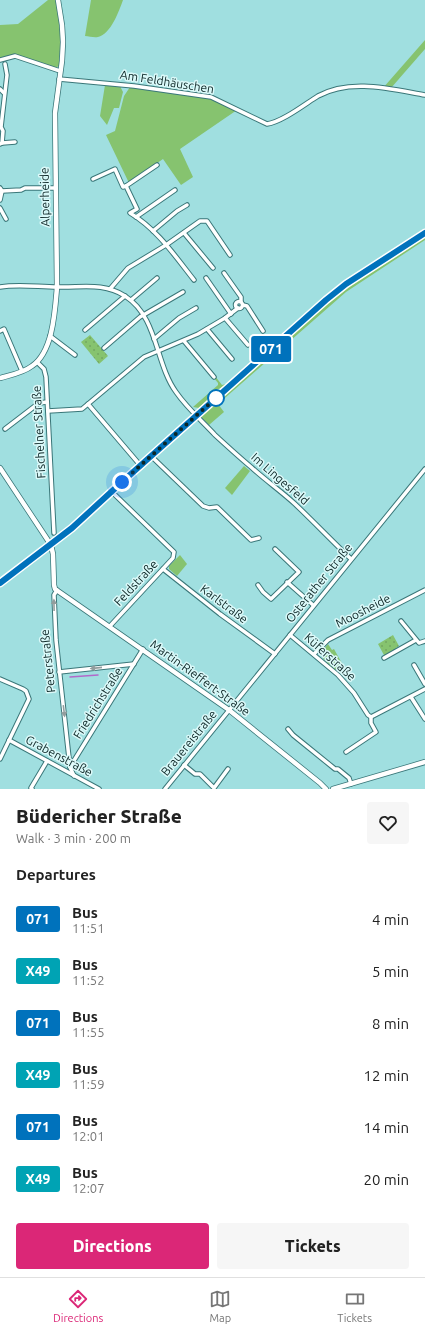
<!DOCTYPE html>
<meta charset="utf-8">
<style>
body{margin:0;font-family:Ubuntu,sans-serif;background:#f6f6f6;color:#222;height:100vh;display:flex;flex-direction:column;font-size:15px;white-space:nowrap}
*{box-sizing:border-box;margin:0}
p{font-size:13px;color:#767676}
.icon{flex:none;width:22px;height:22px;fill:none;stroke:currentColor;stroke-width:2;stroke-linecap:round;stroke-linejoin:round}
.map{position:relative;height:789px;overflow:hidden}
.panel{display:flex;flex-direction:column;background:#fff;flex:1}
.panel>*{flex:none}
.badge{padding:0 8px;border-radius:3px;font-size:14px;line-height:26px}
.you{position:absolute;width:20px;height:20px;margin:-10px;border:3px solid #fff;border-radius:50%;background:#1a73e8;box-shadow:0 0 0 6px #1a73e833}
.map>.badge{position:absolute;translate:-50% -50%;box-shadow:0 0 0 2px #fff}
h2{padding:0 16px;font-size:15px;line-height:36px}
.round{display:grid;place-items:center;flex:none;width:42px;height:42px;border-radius:4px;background:#f6f6f6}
.overview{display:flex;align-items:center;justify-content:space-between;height:68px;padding:0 16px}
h1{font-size:19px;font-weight:800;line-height:30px}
.action{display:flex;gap:8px;margin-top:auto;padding:8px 16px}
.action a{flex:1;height:46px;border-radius:4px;background:#db2777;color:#fff;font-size:16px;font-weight:800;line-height:46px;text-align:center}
.action a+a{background:#f6f6f6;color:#222}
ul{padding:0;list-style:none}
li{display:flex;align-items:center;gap:12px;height:52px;padding:0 16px}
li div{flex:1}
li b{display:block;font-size:15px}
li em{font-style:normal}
li .badge{min-width:44px;font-weight:700;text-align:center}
.menu{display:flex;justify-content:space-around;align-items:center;height:56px;border-top:1px solid #e0e0e0;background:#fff;font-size:11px;color:#767676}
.menu a{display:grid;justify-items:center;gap:2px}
.menu .on{color:#db2777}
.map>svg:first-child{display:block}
</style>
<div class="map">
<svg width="425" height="789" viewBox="0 0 425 789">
<defs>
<pattern id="park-dots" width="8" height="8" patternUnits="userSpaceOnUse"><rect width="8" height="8" fill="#86c36f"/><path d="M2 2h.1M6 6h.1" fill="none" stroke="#72a760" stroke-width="1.8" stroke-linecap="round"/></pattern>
</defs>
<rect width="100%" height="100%" fill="#a0dfe0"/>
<g fill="#86c36f">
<path d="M48,0H57L61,37L59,66L55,68L24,57L0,59V25L18,24Z"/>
<path d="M91,0H123C119,11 111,34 98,37C94,38 89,36 85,36Z"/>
<path d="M425,40V49L391,88H383Z"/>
<path d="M105,85L120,86L123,92L119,108H114L107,125L100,116Z"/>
<path d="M130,87L211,98L237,110L180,149L193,177L181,185L163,159L129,183L106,135L115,131L124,96Z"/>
<path d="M417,234V236L355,275L231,382L217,390L199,408L193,407L218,385V383L213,377L215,376L222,385L226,384L342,282Z"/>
<path d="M425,236V240L346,292L218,404L224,412L209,425L202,418L201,415L203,413L334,296L358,279Z"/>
<path d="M244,466L250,471L232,495L225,488Z"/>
<path d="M180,555L187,564L177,576L169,569V566Z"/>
<path d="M328,644L332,650L334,649L345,669C343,670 341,672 339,671C335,671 323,659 321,655L323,650Z"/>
</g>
<g fill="url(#park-dots)">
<path d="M90,335L108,356L99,364L81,342Z"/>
<path d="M393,635L399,646L396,648L397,650L385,657L378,644Z"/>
</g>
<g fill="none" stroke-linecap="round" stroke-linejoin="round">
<path stroke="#b269ca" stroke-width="1.5" d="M70,677L98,675"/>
<g stroke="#3a7779" stroke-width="5.5">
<g id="minor">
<path d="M0,60L15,56L60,71"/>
<path d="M59,79L134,86L211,97L267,124C282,122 305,104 318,96C350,78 391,89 425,95"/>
<path d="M0,89L4,93"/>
<path d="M2,143L15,142"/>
<path d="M0,144L2,143L3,131L1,127L7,75L5,64"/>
<path d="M157,165L126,186L137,209L130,213C157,229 175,256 194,280"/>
<path d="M93,179L115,169L123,187L126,186"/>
<path d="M0,188L2,191L21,190L25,188H55"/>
<path d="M0,200L2,191"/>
<path d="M0,208L6,219"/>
<path d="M136,217L175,190"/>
<path d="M153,231L177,211L187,205"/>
<path d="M184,233L213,268"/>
<path d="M224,273L241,297V301"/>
<path d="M206,278L231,314"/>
<path d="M0,287C19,284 38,287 57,287C81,288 103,282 125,296C158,317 155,363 176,392C187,408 202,421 215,435C227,446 239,457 251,467C265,480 281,491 295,504C314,522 332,541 351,559"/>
<path d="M110,289L128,268L166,245L200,221H207L230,255"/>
<path d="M131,300L157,278"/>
<circle cx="239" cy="305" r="3.5"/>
<path d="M243,305L247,306L263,331"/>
<path d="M225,318L248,345"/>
<path d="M207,329L232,359"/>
<path d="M85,330L125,296"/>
<path d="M0,331L4,329L22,371"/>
<path d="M50,336L75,355"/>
<path d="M154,339L179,318L196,308"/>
<path d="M184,341L214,377"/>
<path d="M104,348L140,317L183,292"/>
<path d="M37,362L44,369L46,377L54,533"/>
<path d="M48,411L82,409L88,404"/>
<path d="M5,429L39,403L47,402"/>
<path d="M151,456L203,506L209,508L217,507L251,540L259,538"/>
<path d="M140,465L88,404L144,357L198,334L225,318L238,308"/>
<path d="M163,569L220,614L275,654"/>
<path d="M287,582L313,605"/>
<path d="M258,585L263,592L271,599L299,572L275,549"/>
<path d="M57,590L54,595L56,640L70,767L74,776"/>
<path d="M401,621L419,643L425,641"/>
<path d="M110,626L173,558L174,552L111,491"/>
<path d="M290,635L338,675L354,693L368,715L371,717L425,689"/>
<path d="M314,654L328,640L425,590"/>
<path d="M384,658L416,640"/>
<path d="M414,665L425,684"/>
<path d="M59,672L134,664"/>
<path d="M0,679L23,689L26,691L29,699L0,759"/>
<path d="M411,697L425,719"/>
<path d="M288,729L293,735L335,769H338L349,778L351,784"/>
<path d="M9,740L99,789"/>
<path d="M346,752L376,732L371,723V717"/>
<path d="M184,765L195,774H200L214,788L228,769"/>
<path d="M70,767L143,649"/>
<path d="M32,789L31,788L47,761"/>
<path d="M165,789L425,469"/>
</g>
</g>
<g stroke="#3a7779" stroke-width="6">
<g id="tertiary">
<path d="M0,378C11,375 23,373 32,366C53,352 55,311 57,287L55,113L62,61L63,42L62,25L58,0"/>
<path d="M0,468L51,545L53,554L54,585L55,589L229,710L320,783L326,789"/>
<path d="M333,789L425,762"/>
</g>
</g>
<g stroke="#3a7779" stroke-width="7">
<path id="secondary" d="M0,583L72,528L122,482L326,300L346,284L425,233"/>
</g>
<use href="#minor" stroke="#fff" stroke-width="3.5"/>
<use href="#tertiary" stroke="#fff" stroke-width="4.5"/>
<use href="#secondary" stroke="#efdcb2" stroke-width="5"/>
</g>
<defs><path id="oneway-solid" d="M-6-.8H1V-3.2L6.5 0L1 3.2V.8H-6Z"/></defs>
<g fill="#929d9d">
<use href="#oneway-solid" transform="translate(54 605) rotate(-91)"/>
<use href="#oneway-solid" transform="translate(96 668) rotate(174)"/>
<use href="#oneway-solid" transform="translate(64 711) rotate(83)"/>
</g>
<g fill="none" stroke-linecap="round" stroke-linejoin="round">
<g stroke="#fff" stroke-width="9">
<path id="line" d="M0,583L72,528L122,482L326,300L346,284L425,233"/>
</g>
<use href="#line" stroke="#0072bc" stroke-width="6"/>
<path stroke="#0c2626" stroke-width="4" stroke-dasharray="0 7.2" d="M122,482L216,398"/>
</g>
<circle fill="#fff" stroke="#0072bc" stroke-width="2" cx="216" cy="398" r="8"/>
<g text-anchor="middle" stroke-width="3" stroke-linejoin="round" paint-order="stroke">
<g font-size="12" fill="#0c2626" stroke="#dbf9f9">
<text transform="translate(167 82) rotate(9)" y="4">Am Feldhäuschen</text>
<text transform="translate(45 197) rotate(-91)" y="4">Alperheide</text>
<text transform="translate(39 432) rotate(-93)" y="4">Fischelner Straße</text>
<text transform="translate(280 479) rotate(41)" y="4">Im Lingesfeld</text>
<text transform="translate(136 583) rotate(-47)" y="4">Feldstraße</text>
<text transform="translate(319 583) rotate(-51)" y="4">Osterather Straße</text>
<text transform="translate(224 604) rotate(37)" y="4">Karlstraße</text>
<text transform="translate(363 611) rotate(-27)" y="4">Moosheide</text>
<text transform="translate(330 657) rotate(42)" y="4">Küferstraße</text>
<text transform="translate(48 661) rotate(-96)" y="4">Peterstraße</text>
<text transform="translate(200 678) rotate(36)" y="4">Martin-Rieffert-Straße</text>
<text transform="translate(98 703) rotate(-58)" y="4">Friedrichstraße</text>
<text transform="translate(189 743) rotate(-51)" y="4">Brauereistraße</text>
<text transform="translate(59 756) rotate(28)" y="4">Grabenstraße</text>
</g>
</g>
</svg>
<div class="you" style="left:122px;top:482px"></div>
<b class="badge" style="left:271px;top:349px;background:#0072bc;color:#fff">071</b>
</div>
<section class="panel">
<div class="overview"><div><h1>Büdericher Straße</h1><p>Walk · 3 min · 200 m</p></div><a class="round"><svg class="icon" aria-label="heart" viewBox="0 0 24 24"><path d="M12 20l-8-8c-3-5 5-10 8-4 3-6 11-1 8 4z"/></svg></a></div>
<h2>Departures</h2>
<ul>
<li><span class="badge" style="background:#0072bc;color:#fff">071</span><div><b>Bus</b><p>11:51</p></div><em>4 min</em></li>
<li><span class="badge" style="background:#00a3b4;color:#fff">X49</span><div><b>Bus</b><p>11:52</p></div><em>5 min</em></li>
<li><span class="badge" style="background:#0072bc;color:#fff">071</span><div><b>Bus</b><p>11:55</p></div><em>8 min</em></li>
<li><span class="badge" style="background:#00a3b4;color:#fff">X49</span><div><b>Bus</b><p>11:59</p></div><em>12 min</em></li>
<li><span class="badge" style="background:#0072bc;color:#fff">071</span><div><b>Bus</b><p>12:01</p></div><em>14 min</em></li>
<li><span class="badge" style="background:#00a3b4;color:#fff">X49</span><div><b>Bus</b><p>12:07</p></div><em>20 min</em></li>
</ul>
<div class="action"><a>Directions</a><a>Tickets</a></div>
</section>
<nav class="menu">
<a class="on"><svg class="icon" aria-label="directions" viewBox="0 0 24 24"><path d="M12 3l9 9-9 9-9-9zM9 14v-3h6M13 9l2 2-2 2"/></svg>Directions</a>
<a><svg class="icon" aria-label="map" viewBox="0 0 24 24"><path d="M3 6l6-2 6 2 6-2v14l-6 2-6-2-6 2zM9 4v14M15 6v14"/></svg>Map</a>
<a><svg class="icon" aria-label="tickets" viewBox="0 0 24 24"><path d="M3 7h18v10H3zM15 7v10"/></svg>Tickets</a>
</nav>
